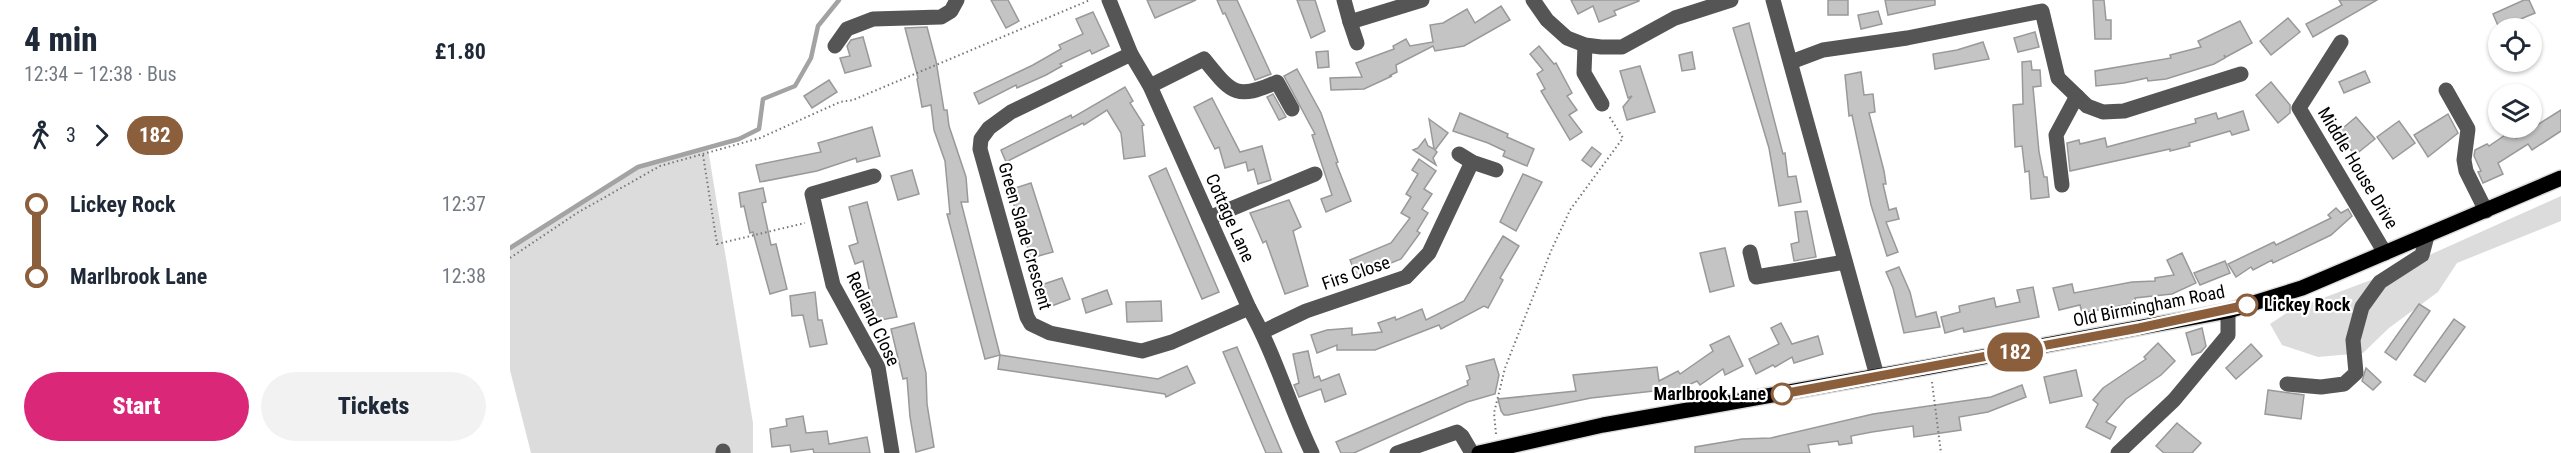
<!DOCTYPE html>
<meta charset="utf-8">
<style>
body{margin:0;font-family:"Roboto Condensed",sans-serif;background:#f2f2f3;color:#1f2937;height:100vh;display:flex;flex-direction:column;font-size:22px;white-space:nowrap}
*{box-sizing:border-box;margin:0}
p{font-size:20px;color:#747a83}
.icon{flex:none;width:33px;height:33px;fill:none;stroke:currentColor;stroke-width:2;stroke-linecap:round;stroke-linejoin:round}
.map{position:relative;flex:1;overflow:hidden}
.sheet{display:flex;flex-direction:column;background:#fff;width:510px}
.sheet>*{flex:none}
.badge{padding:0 12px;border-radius:20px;font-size:21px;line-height:39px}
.buttons{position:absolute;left:1978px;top:18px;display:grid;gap:12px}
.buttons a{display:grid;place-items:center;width:54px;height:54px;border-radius:50%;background:#fff;box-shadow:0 2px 4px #0004;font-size:30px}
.map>.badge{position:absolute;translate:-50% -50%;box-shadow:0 0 0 3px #fff}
.legs{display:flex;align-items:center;gap:9px;height:66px;padding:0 24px;font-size:20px}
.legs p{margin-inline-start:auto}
.head{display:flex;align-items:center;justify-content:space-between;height:102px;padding:0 24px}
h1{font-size:33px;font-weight:800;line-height:45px}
.primary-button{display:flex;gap:12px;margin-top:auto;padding:12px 24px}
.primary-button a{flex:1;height:69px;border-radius:36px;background:#db2777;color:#fff;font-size:24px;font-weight:800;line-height:69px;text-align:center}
.primary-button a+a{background:#f2f2f3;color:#1f2937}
ul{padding:0 24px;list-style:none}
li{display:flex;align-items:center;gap:21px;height:72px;font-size:22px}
li i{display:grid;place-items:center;width:9px;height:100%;margin:0 8px;background:currentColor}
li i::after{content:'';width:15px;height:15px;margin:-8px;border:4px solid;border-radius:50%;background:#fff}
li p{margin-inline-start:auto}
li:first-child i{background:linear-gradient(#0000 50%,currentColor 0)}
li:last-child i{background:linear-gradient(currentColor 50%,#0000 0)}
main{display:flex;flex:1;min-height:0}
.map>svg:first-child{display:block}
</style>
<main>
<section class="sheet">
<div class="head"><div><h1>4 min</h1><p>12:34 – 12:38 · Bus</p></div><b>£1.80</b></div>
<div class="legs"><svg class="icon" aria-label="walk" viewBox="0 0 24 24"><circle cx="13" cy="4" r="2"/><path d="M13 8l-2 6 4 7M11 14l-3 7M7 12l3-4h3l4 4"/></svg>3<svg class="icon" aria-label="forward" viewBox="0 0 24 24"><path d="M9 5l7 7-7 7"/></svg><b class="badge" style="background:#8b5e3c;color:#fff">182</b></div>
<ul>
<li><i style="color:#8b5e3c"></i><b>Lickey Rock</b><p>12:37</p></li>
<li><i style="color:#8b5e3c"></i><b>Marlbrook Lane</b><p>12:38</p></li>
</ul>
<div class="primary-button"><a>Start</a><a>Tickets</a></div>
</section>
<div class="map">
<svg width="2051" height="453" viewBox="0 0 2051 453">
<rect width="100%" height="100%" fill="#fff"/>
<g fill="#dcdcdc">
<path d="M198,149L243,423V453H21L0,370V248L128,167Z"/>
<path d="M2051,196V221L1947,263L1928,292L1879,328L1853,353L1808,357L1772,345L1760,324L1781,310L1877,274Z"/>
</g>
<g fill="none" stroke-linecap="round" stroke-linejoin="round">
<path stroke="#a3a3a3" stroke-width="4.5" d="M0,248L128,167L229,139L249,129L253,99L285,86L301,58L308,26L329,0"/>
</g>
<g fill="#c4c4c4" stroke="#999" stroke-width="1.5">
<path d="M481,0H498L509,21L496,28Z"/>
<path d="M637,0H686L645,18Z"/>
<path d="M707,0H727L761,74L745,80L715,13L713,14Z"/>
<path d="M787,0H805L815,31L801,38Z"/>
<path d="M1061,0H1129V1L1104,11L1106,15L1089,22L1083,6L1068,14Z"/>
<rect x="1318" y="0" width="20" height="15"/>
<path d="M1375,0H1425V5L1378,15Z"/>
<path d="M1583,0H1594L1596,20H1601V39H1585Z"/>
<path d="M1829,0H1867L1803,37L1796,24L1832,5Z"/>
<path d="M2014,0H2019L2025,13L1989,28L1983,14Z"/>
<path d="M991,6L1000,20L954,46L925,51L923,46L886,65L887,72L879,76H882L854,89L821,90L820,78L852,77L846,63L884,49L883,46L896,39L900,46L923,42L920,25L933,23L957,9L965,23Z"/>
<path d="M1368,11L1372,24L1351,29L1348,15Z"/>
<path d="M583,12L599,46L582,54L580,50L550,64L552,66L536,75L507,88L506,85L469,104L464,93L523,65L551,49L549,45L573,34L566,19Z"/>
<path d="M1778,18L1790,32L1761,55L1750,41Z"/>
<path d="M1730,21L1742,43L1716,57L1714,55L1715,58L1704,64L1656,79L1638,81L1637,78L1614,83L1586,86L1585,71L1661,58L1660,55L1691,47L1688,41Z"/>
<path d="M1239,23L1273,154L1275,153L1278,177L1286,176L1291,202L1269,206L1259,148L1223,28Z"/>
<path d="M417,27L426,61L434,110H437L439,126L456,177L458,202H451L490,355L475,359L437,214H440L435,161L424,130L421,105L412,107L407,79L408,78L395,28Z"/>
<path d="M1525,32L1529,47L1508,52L1504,38Z"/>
<path d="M353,37L361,66L335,73L330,58L340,56L337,46L341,40Z"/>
<path d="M1473,42L1479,59L1425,69L1423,54L1447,50Z"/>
<path d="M1029,46L1044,64L1046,63L1062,93L1057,96L1067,110L1059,115L1072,132L1060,140L1031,91L1035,89L1027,74L1033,70L1020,54Z"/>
<path d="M818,51L819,67L808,68L806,52Z"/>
<path d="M1182,52L1185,69L1172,71L1169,55Z"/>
<path d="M1521,61L1522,70H1530L1531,86L1523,87L1529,152L1534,177H1537L1539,197L1521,199L1519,171L1515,172L1512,146L1505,147L1503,105L1513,104L1512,62Z"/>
<path d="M1130,66L1145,112L1117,120L1113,107L1122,96L1118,98L1110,71Z"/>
<path d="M787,69L811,113L828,162L826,163L841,201L816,212L811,199L822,195L802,135L805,134L774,76Z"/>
<path d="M1855,71L1860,82L1834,93L1829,82Z"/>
<path d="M1351,72L1354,95L1363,94L1365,112L1359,113L1374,171L1376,184H1373L1379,210L1386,208L1389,219L1376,222L1388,252L1377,256L1361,205L1342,115L1339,116L1335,75Z"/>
<path d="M319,80L327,92L302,108L294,96Z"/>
<path d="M1761,82L1780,105V113L1768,123L1746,95Z"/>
<path d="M615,87L623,101L620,103L634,125L632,126L635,156L614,159L611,133L597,110L574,125L573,123L496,162L491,150L561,115L562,118Z"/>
<path d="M763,94L776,117L769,120L757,97Z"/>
<path d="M702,98L730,152L752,146L761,180L748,184L744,169L738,171L736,162L715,168L709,147L705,149L684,107Z"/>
<path d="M2051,110V131L2022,150L2018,144L1988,163L1993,174L1973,183L1968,172L1971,171L1964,156L1965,150L1977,144L1979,146L2001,131L2006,138Z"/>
<path d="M1733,111L1739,130L1722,135L1720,131L1679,143L1680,146L1660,151V149L1560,171L1557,143L1569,140L1570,144L1595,138L1597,147L1686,123L1685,119L1706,113L1708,119Z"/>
<path d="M950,113L998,134L997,137L1024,149L1017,166L993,156L995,151L978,143L943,131Z"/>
<path d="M1938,114L1948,133L1918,157L1904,135Z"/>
<path d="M1846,117L1865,139L1845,155L1827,133Z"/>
<path d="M919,119L938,133L925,150L927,152L923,158L926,165L903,150L908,148L915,139L918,146L924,149Z"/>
<path d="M1889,121L1905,143L1883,159L1867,137Z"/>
<path d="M362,127L370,156L347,162L346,158L307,171L250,182L246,165L311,152L308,143Z"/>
<path d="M1082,147L1091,154L1081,167L1072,160Z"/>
<path d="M909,159L926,171L914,189L922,194L912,209L918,213L907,231L910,233L891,259L847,277L840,260L881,243L900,218L891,213L901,197L896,194L908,174L902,170Z"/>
<path d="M656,168L709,292L692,299L639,176Z"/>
<path d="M402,170L409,194L388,200L381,176Z"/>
<path d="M1013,174L1032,182L1006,231L990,222Z"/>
<path d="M521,183L543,252L521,258L499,190Z"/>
<path d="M253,188L256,202L252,203L261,245L266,244L277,289L260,294L243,232L240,233L234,206L231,207L229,193Z"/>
<path d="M779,200L791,227L783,231L798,286L775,294L756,241L753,243L740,213Z"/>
<path d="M357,202L387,317L366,321L353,261L345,264L339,246L348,243L339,207Z"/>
<path d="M1826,208L1831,213L1838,209L1842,216L1821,235L1763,263L1762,260L1743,270L1741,267L1726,277L1718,264L1764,242L1766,245L1821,218L1818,215Z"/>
<path d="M1297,211L1306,257L1284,261L1281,244L1289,242L1285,212Z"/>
<path d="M993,236L1009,246L990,278L993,280L978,308L974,306L931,329L929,325L865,350H827V345L807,353L801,335L817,330L842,328V335L872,332L868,323L885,317L886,320L912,309L916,320L954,301Z"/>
<path d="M1215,248L1224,286L1200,292L1190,253Z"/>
<path d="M1672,253L1686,283L1662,294L1625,298L1626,303L1572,313L1570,305L1549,310L1543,288L1562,284L1564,293L1622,282L1645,281V278L1664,275L1657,260Z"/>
<path d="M1715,261L1720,273L1690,285L1684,273Z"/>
<path d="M1389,267L1400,292L1406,317L1426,312L1430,327L1394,333L1383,288L1376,272Z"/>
<path d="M552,278L560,299L539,307L531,285Z"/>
<path d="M1523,287L1529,317L1454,332L1453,328L1435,333L1431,317L1450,312L1449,306L1484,298L1486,307L1510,302L1507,290Z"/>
<path d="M597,290L602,304L576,313L572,299Z"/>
<path d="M305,292L308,320H312L317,344L300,347L293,315L282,316L280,296Z"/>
<path d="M651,301L652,321L617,322L616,302Z"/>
<path d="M1909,304L1920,311L1886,360L1875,352Z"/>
<path d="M1944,319L1955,327L1915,382L1904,375Z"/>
<path d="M404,323L416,373L417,404L424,447L406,452L400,417L397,378L393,379L381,329Z"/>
<path d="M1271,323L1282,344L1308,336L1313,354L1284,363L1282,357L1265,367L1263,365L1246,374L1239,359L1269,344L1261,328Z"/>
<path d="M1692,328L1696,346L1691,352L1682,355L1676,333Z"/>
<path d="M1219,336L1233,366L1215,375L1213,369L1190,385L1187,381L1164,392L1162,389L1081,398L998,415H994L991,411L988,399L1066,391L1063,375L1147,367L1149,381L1168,371L1170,374L1203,351L1200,345Z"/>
<path d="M1648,343L1665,361L1651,375L1616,399L1596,422L1606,427L1600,439L1576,427L1588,404L1583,400L1593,388L1636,359L1634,357Z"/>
<path d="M1741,344L1752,356L1726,379L1716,368Z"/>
<path d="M727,347L772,453H756L713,352Z"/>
<path d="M798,351L804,378L809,376L811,381L829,374L836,394L815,402L811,389L789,397L784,385L789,383L783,354Z"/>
<path d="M490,355L648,379L677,366L685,383L656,397L655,394L488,369Z"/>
<path d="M984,359L989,375L985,394L957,402L844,453H831L826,442L958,385L957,381L960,379L956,366Z"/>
<path d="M1856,368L1871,382L1863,390L1852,381Z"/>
<path d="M1566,370L1572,396L1540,403L1534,377Z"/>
<path d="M1512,385L1516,397L1478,412L1449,417L1451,430L1404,437L1403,426L1362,432L1341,436L1342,443L1329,445L1328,441L1298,445L1300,453H1185V447L1232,439L1261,438L1363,414L1481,397Z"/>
<path d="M1758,390L1794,395L1791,419L1755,414Z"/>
<path d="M293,416L296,433L317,431L319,444L357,437L360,453H304L303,449L281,452L280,445L262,447L260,429L277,426L276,419Z"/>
<path d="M1667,423L1691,443L1682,453H1654L1646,446Z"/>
</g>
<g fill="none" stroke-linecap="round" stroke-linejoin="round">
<g stroke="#dbdbdb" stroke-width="18">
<path id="major" d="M969,453L1093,425L1419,367L1718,311L1792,288L2051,178"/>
</g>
<g stroke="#777" stroke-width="2" stroke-dasharray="1.5 3" stroke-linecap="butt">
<path d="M193,155L207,244L295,223"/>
<path d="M0,258L67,213L150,166L250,138L330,102L343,100L580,0"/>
<path d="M1422,382L1431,453"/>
<path d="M986,434L984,413L995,368L1041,251L1060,210L1113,138L1099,116"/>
</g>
<g stroke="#555" stroke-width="15">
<path d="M599,0L621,54L640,86L739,308C765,354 779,405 802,453"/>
<path d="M834,0L840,22L912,0"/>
<path d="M1023,0L1037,20L1057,38L1075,45L1091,47H1112L1165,18L1221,0"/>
<path d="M1263,0L1367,376"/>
<path d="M840,22L847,43"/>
<path d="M1831,42L1789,108L1875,253"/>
<path d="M1075,45L1074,73L1092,104"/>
<path d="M325,46L337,29L363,19L431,17L441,11L447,0"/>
<path d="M621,54L501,112L479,128L471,139L470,149L517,317L521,324L540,333L632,351L662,342L739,308"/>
<path d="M1281,62L1313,50L1397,38L1532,11L1548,78L1577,106L1593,112L1614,111L1731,74"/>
<path d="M640,86L694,59C721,92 725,101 767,82L782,109"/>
<path d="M1936,90L1958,129L1954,160L1956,171L1976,211"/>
<path d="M949,154L962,162L986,170"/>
<path d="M364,176L302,194L323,285L368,367L382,453"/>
<path d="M1552,185L1546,135L1567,96"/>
<path d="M699,218L805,174"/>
<path d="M1240,252L1246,277L1335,262"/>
<path d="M752,332L796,311L896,277L919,253L962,162"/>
<path d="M1777,384L1811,387L1834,384L1846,373L1843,340L1852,307L1870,282L1912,255L1917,236"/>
<path d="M213,451V453"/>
<path d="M887,453L947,432L952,436L962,453"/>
<path d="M1608,453L1664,400L1718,335V311"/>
</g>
<use href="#major" stroke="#000" stroke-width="15"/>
</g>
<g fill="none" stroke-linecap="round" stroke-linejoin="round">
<g stroke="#fff" stroke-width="14">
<path id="line-1" d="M1272,394L1629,328L1737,305"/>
</g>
<use href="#line-1" stroke="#8b5e3c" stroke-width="9"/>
</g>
<g fill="#fff" stroke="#8b5e3c" stroke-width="3">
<circle cx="1737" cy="305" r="10"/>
<circle cx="1272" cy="394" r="10"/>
</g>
<g text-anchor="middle" stroke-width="4.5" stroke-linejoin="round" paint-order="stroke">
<g font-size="18" fill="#000" stroke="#fff">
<text transform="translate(1848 168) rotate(59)" y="6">Middle House Drive</text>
<text transform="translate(720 218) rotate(66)" y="6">Cottage Lane</text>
<text transform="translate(515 236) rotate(74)" y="6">Green Slade Crescent</text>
<text transform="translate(846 273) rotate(-19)" y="6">Firs Close</text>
<text transform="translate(1639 306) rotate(-11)" y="6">Old Birmingham Road</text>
<text transform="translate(363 319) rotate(65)" y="6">Redland Close</text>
</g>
<g font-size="18" font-weight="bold" fill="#000" stroke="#fff" text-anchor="start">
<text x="1754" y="311">Lickey Rock</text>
<text x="1256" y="400" text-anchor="end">Marlbrook Lane</text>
</g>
</g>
</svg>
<div class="buttons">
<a><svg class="icon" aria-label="locate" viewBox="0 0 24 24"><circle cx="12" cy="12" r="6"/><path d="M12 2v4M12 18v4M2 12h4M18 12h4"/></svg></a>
<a><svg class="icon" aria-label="layers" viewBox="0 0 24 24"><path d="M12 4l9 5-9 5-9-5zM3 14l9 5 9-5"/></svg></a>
</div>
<b class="badge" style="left:1505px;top:352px;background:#8b5e3c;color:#fff">182</b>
</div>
</main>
